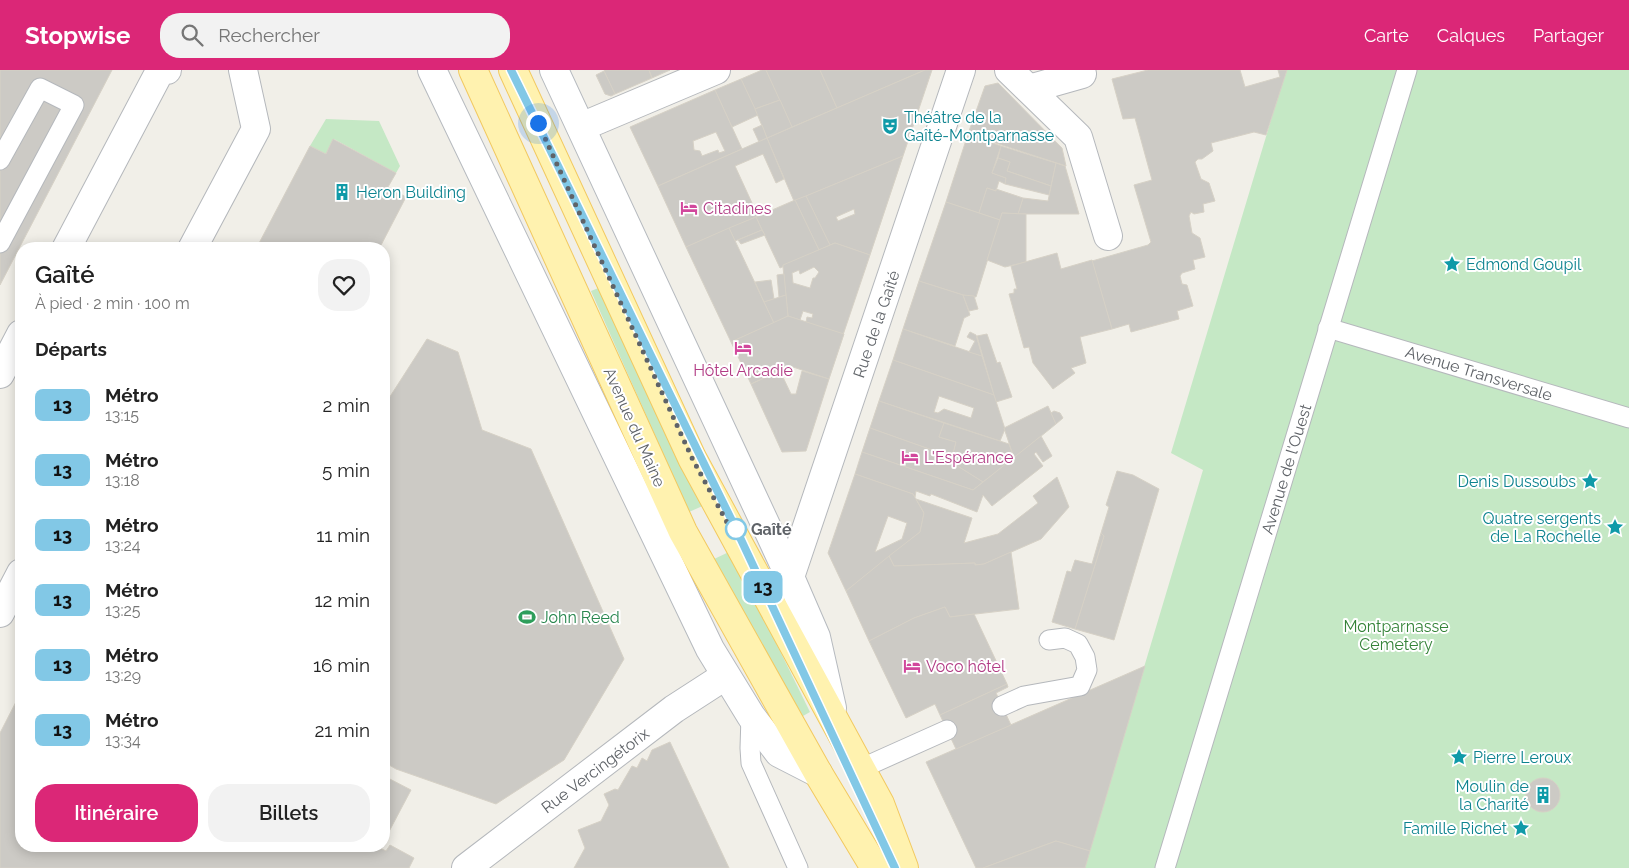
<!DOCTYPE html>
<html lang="fr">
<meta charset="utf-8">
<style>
body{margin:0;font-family:Raleway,sans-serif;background:#f2f2f2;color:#222;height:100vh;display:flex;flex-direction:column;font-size:19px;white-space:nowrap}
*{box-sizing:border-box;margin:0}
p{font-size:16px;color:#767676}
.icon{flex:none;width:28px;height:28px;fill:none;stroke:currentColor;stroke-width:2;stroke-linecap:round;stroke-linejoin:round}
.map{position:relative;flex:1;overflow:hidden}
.drawer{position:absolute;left:15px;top:172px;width:375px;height:610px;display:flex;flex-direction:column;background:#fff;border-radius:20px;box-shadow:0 2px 12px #0003}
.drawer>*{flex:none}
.badge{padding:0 10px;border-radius:8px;font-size:18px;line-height:32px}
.you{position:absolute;width:25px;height:25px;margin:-12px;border:4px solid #fff;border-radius:50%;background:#1a73e8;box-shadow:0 0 0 8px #1a73e833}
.map>.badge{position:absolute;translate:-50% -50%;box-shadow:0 0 0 2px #fff}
h2{padding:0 20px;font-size:19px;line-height:45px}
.round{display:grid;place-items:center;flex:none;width:52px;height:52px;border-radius:20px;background:#f2f2f2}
.summary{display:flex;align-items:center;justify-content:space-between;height:85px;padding:0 20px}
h1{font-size:24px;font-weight:600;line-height:38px}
.action{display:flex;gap:10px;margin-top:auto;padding:10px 20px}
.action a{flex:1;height:58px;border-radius:20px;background:#db2777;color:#fff;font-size:20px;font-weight:600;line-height:58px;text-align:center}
.action a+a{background:#f2f2f2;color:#222}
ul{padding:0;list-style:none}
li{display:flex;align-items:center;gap:15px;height:65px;padding:0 20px}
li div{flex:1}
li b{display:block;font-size:19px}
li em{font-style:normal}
li .badge{min-width:55px;font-weight:700;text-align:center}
header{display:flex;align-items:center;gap:30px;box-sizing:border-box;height:70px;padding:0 25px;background:#db2777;color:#fff}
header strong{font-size:24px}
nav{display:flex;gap:28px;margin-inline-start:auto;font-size:18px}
.search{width:350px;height:45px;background:#f2f2f2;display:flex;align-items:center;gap:12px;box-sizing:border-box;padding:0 18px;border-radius:20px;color:#767676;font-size:19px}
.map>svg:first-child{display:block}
</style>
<header>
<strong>Stopwise</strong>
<div class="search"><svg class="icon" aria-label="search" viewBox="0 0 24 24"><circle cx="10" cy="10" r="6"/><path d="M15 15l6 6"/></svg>Rechercher</div>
<nav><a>Carte</a><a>Calques</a><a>Partager</a></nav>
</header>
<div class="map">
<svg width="1629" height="798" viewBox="0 0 1629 798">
<rect width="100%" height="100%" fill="#f1efe8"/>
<g fill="#c5e8c5">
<path d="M1286,0H1629V798H1084L1203,400L1171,383Z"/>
<path d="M326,49L379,51L400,96L396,103L334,69L326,84L310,76Z"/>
<path d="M601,217L707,434L689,442L591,221Z"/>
<path d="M731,481L810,642L803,646L731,526L712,490Z"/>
</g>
<g fill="#cccac5" stroke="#d6d1c6" fill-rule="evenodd">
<path d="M0,0H112L0,215Z"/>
<path d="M605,0H649L652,8L615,24L604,1Z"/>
<path d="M649,0H670L652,8Z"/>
<path d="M762,0H766L780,30L755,39L741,9Z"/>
<path d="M766,0H820L837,38L792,57Z"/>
<path d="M820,0H925L837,38Z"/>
<path d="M925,0H932L903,86L794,131L767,68Z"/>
<path d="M1148,0H1240L1245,17L1280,7L1278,0H1287L1266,65L1254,62L1211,73L1213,81L1202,89H1198L1195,92L1201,109L1209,113L1215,131L1203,134L1204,142L1194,144L1191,142L1189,146L1192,163L1200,168L1205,187L1193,190L1195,199L1182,203L1180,206L1182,214L1187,215L1193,236L1177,241L1179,249L1131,262L1129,254L1112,259L1092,191L1148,175L1151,172L1134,115L1152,110L1135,48L1123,49L1112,9Z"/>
<path d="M604,1L615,24L611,26L605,24L596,5Z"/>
<path d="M741,9L758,45L732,57L715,20Z"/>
<path d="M998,13L1062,78L1066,96L968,64L985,16Z"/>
<path d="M715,20L742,79L658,116L630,57ZM716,62L725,81L719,83L718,80L702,86L700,81L694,80L693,71Z"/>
<path d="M780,30L792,57L767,68L755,39Z"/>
<path d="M762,55L767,68L759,72L753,59Z"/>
<path d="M968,64L1001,76L992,103L1006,108L1005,114L999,111L996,121L987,118L979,143L946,132Z"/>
<path d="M767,68L784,109L776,113L763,84L735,96L758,146L686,177L658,116Z"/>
<path d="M333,69L396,103L388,117L406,127L379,179H256L310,76L326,84Z"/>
<path d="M1001,76L1056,93L1051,116L1007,101L1010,92L998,88Z"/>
<path d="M903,86L870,185L835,173L830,175L806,126ZM854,139L855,144L838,151L836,147Z"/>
<path d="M998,88L1010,92L1007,101L1051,116L1049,125L1005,114L1006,108L992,103Z"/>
<path d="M1056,93L1065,96L1079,144H1018L1023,128L1048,131Z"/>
<path d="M987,118L996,121V119L1023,128L1018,144L1002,143L1000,150L979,143Z"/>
<path d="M806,126L830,175L819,180L795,130Z"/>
<path d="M795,130L819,180L780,198L756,147Z"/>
<path d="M946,132L1000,150L976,227L963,225L919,211Z"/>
<path d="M1002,143L1026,144V192L1005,197L987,190Z"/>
<path d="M756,147L762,160L735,171L729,158Z"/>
<path d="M729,158L774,253L731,272L686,177Z"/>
<path d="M762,160L765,165L741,174L738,170Z"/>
<path d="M835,173L870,185L843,265L806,252L807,247L812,248L813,244L803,241L800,250L788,246L783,197V195ZM814,197L819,202L815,208H813L810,218L793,213L792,203L799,200L800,204Z"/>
<path d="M1057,183L1061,199L1092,190L1112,259L1080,267L1086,293L1071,298L1075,303L1053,319L1033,293L1029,277L1024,278L1009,224L1014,223V219H1017L1011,196Z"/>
<path d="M784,204L786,225L779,227L777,205Z"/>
<path d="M771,210L774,229L764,232L755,212Z"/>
<path d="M919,211L963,225L970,245L964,248L955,276L903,259Z"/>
<path d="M786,225L788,246L774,253L764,232Z"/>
<path d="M963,225L974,226L978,239L969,241Z"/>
<path d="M788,246L844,264L829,309L790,296L751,314L731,272Z"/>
<path d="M903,259L982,286L994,325L893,290Z"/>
<path d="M970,262L976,265L982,286L969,282L975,271L967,267Z"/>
<path d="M987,264L997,293L1000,292L1012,327L996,332L977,266Z"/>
<path d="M427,269L458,282L482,360L531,379L624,589L564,690L496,734L396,699L384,692V336Z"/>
<path d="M893,290L994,325L1005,359L1000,371L879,331ZM939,326L974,338L971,348L944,339L938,343L934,342Z"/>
<path d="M780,301L791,324H796L802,301L829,309L806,381L782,382L751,314Z"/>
<path d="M879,331L944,353L939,367L956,372L951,392L932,380L870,358Z"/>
<path d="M1048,336L1056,354L1014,388L1004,358Z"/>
<path d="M1054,341L1060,343L1063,348L1056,354L1051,343Z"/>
<path d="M944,353L1009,374L1014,388L983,412L951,392L956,372L939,367Z"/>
<path d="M870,358L932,380L983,412L973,420L862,382Z"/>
<path d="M1041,366L1052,386L1043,392L1036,382L1034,384L1043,396L992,436L983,425L977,442L931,424L930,426L916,421L915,427L913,424L855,404L862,382L973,420Z"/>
<path d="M1117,401L1133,405L1159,419L1114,570L1075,559L1104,466L1101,463L1109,437L1106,435Z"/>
<path d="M855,404L913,424L924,443L920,462L846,521L828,483ZM888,446L907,453L902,469L875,482Z"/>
<path d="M1057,407L1069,437L1041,469L984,494L975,495V493L894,496L889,486L920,462L924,443L916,429L972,448L964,473L998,464L1038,433L1033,426Z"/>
<path d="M1101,463L1104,466L1075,559L1052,552L1067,501L1071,502L1075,490L1092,494Z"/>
<path d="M1011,482L1019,539L950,547L945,537L914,548L869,571L846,521L889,486L894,496L975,493V495L984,494Z"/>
<path d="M945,537L950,547L974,544L1007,614L940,645L935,634L906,648L869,571L914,548Z"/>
<path d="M1145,596L1090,781L1056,771L983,798H976L926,692Z"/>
<path d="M1007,614L1008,617L996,623L1011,655L956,679L940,645Z"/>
<path d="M21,622V776H381L380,778L386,781L390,775L414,788L409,798H0V663Z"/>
<path d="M670,672L729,798H574L585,778L578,760L601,751L609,735L604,724L615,719L618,720L632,696L637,698L642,688L647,691L652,680Z"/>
<path d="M384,706L411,720L384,771Z"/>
<circle cx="1543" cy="725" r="17"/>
<path d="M1056,771L1090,781L1085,798H983Z"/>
</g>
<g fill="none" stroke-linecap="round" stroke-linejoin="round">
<g stroke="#b5b8bc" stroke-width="21">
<g id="lane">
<path d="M0,90L40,18L74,35L0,173"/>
<path d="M1328,258L1629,348"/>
<path d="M1002,636L1024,626L1080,616L1087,600L1085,587L1078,574L1065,568L1049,570"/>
<path d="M751,646L750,678L751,693L798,798"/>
<path d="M860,699L947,660"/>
<path d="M1165,798L1407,0"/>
</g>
</g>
<g stroke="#b5b8bc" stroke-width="30">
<g id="street">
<path d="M1009,0L1078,67L1108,166"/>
<path d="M1029,19L1082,4"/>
<path d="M581,57L716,0"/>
<path d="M66,179L160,1L167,0"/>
<path d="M192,179L256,59L243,0"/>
<path d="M0,304L21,264"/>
<path d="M790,507L961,0"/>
<path d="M0,543L21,503"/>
<path d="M466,798L674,639L725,606"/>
</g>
</g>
<g stroke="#b6babf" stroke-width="30">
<g id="secondary">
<path d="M432,0L710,579L751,646L779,683L818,703"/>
<path d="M554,0L790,507L816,567L832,638"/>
</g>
</g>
<g stroke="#f2c960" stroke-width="30">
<g id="primary">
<path d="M473,0L683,462L818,703L875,798"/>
<path d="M513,0L692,388L880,734L904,798"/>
</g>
</g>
<use href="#lane" stroke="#fff" stroke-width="19"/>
<use href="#street" stroke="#fff" stroke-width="28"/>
<use href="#secondary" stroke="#fff" stroke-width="28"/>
<use href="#primary" stroke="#fff2af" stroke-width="28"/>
</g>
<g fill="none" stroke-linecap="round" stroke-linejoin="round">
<g stroke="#fff" stroke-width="11">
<path id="line" d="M511,0L736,459L895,798"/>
</g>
<use href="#line" stroke="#82c8e6" stroke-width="8"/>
<path stroke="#5f6368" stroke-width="5" stroke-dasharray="0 9" d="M538,53L692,388L729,456L736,459"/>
</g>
<defs>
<g id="theatre-bare" transform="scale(1.35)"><path d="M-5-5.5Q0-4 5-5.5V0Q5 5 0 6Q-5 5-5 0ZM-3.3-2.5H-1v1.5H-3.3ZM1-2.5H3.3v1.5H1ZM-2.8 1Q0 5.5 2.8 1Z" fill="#0f9aa8" stroke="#fff" stroke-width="2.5" paint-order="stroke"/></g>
<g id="building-bare" transform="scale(1.35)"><path d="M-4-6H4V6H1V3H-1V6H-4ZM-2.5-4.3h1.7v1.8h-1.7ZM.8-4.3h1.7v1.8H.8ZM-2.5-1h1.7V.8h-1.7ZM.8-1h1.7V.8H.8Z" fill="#0f9aa8" stroke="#fff" stroke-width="2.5" paint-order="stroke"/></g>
<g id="hotel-bare" transform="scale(1.35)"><path d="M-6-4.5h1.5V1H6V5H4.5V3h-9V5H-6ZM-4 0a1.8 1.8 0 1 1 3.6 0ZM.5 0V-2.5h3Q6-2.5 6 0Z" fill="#d1479c" stroke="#fff" stroke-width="2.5" paint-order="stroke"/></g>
<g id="sight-bare" transform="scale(1.35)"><path d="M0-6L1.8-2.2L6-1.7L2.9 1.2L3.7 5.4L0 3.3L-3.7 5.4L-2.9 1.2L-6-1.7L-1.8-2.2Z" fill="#0f9aa8" stroke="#fff" stroke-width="2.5" paint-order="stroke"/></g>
<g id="stadium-bare" transform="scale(1.35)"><path d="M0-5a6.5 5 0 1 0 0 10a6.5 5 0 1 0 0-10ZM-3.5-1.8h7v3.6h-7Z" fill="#2e9e5b" stroke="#fff" stroke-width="2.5" paint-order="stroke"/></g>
</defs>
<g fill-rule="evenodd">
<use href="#theatre-bare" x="890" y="56"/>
<use href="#building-bare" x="342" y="122"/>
<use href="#hotel-bare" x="689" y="138"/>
<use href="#sight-bare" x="1452" y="194"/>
<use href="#hotel-bare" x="743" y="278"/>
<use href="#hotel-bare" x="910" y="387"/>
<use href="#sight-bare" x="1590" y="411"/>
<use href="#sight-bare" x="1615" y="457"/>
<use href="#stadium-bare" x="527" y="547"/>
<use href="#hotel-bare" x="912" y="596"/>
<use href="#sight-bare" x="1459" y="687"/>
<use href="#building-bare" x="1543" y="725"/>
<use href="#sight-bare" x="1521" y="758"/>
</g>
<circle fill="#fff" stroke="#82c8e6" stroke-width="2.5" cx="736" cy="459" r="10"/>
<g text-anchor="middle" stroke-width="4" stroke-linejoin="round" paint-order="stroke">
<g font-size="16" fill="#0d838f" stroke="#fff" text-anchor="start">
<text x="904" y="53">Théâtre de la<tspan x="904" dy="18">Gaîté-Montparnasse</tspan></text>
<text x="356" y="128">Heron Building</text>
<text x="1466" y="200">Edmond Goupil</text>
<text x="1576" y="417" text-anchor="end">Denis Dussoubs</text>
<text x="1601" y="454" text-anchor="end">Quatre sergents<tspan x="1601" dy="18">de La Rochelle</tspan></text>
<text x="1473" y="693">Pierre Leroux</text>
<text x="1529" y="722" text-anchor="end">Moulin de<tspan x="1529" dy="18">la Charité</tspan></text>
<text x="1507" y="764" text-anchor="end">Famille Richet</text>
</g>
<g font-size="16" fill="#b23c85" stroke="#fff" text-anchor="start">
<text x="703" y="144">Citadines</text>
<text x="743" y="306" text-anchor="middle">Hôtel Arcadie</text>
<text x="924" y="393">L'Espérance</text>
<text x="926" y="602">Voco hôtel</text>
</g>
<g font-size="16" fill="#5f6368" stroke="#fff">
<text transform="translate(876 254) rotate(-71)" y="6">Rue de la Gaîté</text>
<text transform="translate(1479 303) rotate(17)" y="6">Avenue Transversale</text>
<text transform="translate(635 357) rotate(66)" y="6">Avenue du Maine</text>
<text transform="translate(1286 399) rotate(-73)" y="6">Avenue de l'Ouest</text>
<text transform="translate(595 700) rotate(-37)" y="6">Rue Vercingétorix</text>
</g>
<g font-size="16" font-weight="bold" fill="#5f6368" stroke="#fff" text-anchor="start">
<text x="751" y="465">Gaîté</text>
</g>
<g font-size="16" fill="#27864d" stroke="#fff" text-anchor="start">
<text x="541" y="553">John Reed</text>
</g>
<g font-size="16" fill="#348238" stroke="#fff">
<text x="1396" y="562">Montparnasse<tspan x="1396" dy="18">Cemetery</tspan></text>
</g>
</g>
</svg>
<div class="you" style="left:538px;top:53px"></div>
<b class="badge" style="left:763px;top:517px;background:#82c8e6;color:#111">13</b>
<section class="drawer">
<div class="summary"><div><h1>Gaîté</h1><p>À pied · 2 min · 100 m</p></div><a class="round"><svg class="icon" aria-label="heart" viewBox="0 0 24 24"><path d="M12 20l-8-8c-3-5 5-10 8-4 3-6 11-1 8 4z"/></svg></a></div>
<h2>Départs</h2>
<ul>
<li><span class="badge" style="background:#82c8e6;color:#111">13</span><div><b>Métro</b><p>13:15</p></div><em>2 min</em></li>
<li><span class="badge" style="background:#82c8e6;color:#111">13</span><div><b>Métro</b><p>13:18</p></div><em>5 min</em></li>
<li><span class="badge" style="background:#82c8e6;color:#111">13</span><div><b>Métro</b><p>13:24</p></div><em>11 min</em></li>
<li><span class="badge" style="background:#82c8e6;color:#111">13</span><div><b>Métro</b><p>13:25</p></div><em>12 min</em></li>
<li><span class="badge" style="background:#82c8e6;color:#111">13</span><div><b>Métro</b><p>13:29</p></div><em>16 min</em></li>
<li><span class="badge" style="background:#82c8e6;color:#111">13</span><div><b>Métro</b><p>13:34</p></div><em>21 min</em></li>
</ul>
<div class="action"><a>Itinéraire</a><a>Billets</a></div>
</section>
</div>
